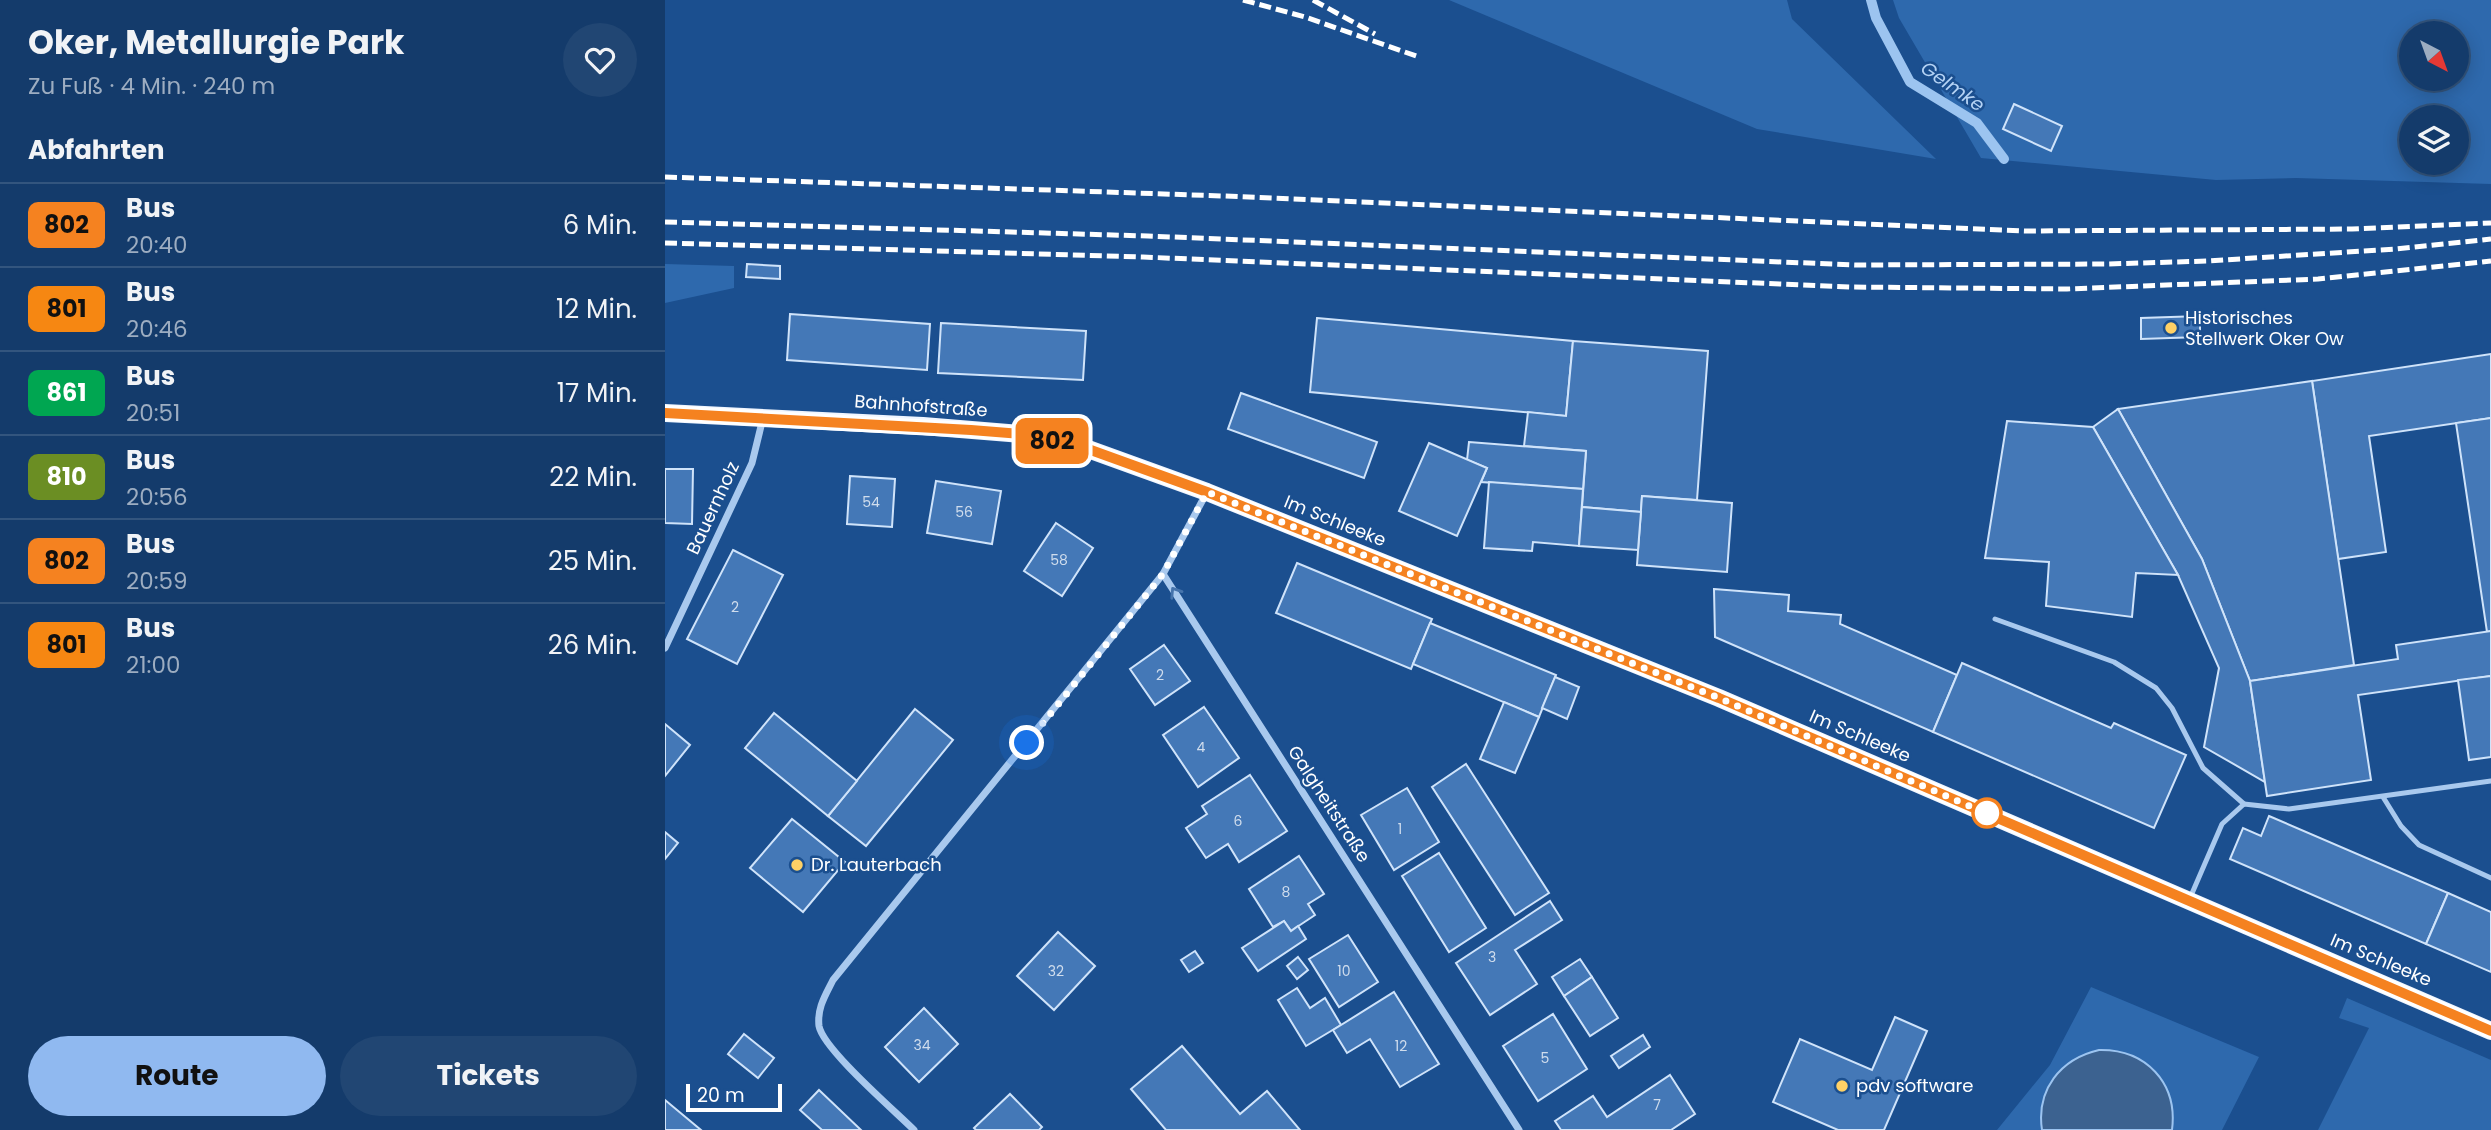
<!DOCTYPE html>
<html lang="de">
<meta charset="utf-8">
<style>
body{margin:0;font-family:Poppins,sans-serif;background:#214673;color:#f1f3f6;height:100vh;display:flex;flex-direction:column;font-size:26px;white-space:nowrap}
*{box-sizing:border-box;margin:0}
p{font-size:23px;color:#9dadc1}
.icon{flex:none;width:38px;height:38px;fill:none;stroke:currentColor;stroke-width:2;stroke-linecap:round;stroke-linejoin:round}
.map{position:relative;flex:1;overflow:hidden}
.drawer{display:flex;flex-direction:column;background:#143b6b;width:665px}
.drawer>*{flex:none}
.badge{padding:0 14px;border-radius:10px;font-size:24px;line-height:46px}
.needle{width:46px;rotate:139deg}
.fabs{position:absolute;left:1734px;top:21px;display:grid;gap:14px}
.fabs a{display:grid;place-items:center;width:70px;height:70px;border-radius:50%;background:#143b6b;box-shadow:0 4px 18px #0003,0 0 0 2px #33557e;font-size:35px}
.scale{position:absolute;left:21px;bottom:18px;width:96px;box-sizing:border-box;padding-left:7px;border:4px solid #fff;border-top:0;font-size:19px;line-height:24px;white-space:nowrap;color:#fff;-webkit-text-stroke:5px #1b4f8f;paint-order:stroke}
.you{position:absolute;width:35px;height:35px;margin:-18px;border:5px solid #fff;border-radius:50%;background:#1a73e8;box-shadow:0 0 0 10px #1a73e833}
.map>.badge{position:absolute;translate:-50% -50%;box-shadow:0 0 0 4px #fff}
h2{padding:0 28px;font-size:26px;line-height:63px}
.round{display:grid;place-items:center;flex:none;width:74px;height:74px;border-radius:37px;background:#214673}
.overview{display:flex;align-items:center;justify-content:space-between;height:119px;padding:0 28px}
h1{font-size:33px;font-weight:700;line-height:52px}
.button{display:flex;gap:14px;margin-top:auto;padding:14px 28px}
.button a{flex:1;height:80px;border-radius:42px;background:#90b9f0;color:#111;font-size:28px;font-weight:700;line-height:80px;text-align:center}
.button a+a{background:#214673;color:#f1f3f6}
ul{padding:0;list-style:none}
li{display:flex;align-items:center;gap:21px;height:84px;padding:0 28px;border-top:2px solid #33557e}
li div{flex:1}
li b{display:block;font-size:26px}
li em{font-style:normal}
li .badge{min-width:77px;font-weight:700;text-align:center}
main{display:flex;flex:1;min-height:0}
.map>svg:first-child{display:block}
</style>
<main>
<section class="drawer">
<div class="overview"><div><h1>Oker, Metallurgie Park</h1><p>Zu Fuß · 4 Min. · 240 m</p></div><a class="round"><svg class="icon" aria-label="heart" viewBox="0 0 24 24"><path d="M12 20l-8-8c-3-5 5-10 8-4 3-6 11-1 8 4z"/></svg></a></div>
<h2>Abfahrten</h2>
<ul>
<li><span class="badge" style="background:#f58220;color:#111">802</span><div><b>Bus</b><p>20:40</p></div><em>6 Min.</em></li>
<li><span class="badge" style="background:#f68712;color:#111">801</span><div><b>Bus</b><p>20:46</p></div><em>12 Min.</em></li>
<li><span class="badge" style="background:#00a651;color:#fff">861</span><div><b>Bus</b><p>20:51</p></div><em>17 Min.</em></li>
<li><span class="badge" style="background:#6b8e23;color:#fff">810</span><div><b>Bus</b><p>20:56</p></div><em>22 Min.</em></li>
<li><span class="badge" style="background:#f58220;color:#111">802</span><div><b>Bus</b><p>20:59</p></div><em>25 Min.</em></li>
<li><span class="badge" style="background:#f68712;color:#111">801</span><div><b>Bus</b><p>21:00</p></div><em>26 Min.</em></li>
</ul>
<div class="button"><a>Route</a><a>Tickets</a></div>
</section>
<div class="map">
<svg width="1826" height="1130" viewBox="0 0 1826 1130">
<rect width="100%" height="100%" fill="#1b4f8f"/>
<g fill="#2e69ad" fill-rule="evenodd">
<path d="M784,0H1122L1127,19L1271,159L1092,129Z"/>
<path d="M1228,0H1826V184L1631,178L1551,180L1316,158L1234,18ZM1746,33H1792V79H1746ZM1746,117H1792V163H1746Z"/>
<path d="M0,264L69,266V288L0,303Z"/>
<path d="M1426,987L1594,1057L1557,1130H1332L1385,1065Z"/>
<path d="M1682,998L1826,1060V1130H1653L1704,1028L1674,1018Z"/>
</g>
<path fill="#3c6290" stroke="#9cc4f0" stroke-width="2" d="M1434,1050C1481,1049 1513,1083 1507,1130H1377C1371,1090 1395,1059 1434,1050Z"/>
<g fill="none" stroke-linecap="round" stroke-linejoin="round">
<path stroke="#9cc4f0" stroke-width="10" d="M1206,0L1211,18L1245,82L1312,123L1339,159"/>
</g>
<g fill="#4478b7" stroke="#cfe3fa" stroke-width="2">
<path d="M1349,104L1397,126L1386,151L1338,129Z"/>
<path d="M82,264L115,266V279L81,277Z"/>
<path d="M125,314L265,324L262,370L122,360Z"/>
<path d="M1535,316V337L1476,339V318Z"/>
<path d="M652,318L908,341L901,416L645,392Z"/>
<path d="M276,323L421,331L418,380L273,373Z"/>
<path d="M908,341L1043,351L1032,500L977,496L976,512L917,507L921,451L859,446L863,412L901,416Z"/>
<path d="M1826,354V418L1704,436L1721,552L1673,559L1647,381Z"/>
<path d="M1647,381L1689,665L1585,681L1537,559L1453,409Z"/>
<path d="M576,393L712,442L699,478L563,429Z"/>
<path d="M1453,409L1537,559L1585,681L1600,782L1539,747L1554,668L1513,575L1428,427Z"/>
<path d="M1826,418V631L1822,632L1791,423Z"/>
<path d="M1342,421L1428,427L1513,575L1471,573L1467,617L1381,606L1384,562L1320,558Z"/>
<path d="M804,442L921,451L918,489L816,482L822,468L802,460Z"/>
<path d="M764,443L822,468L792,536L734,511Z"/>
<path d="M0,469H28L27,524L0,523Z"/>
<path d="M185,476L230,479L227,527L182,524Z"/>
<path d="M271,481L336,491L327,544L262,533Z"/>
<path d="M824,482L918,489L914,546L868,542L867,551L819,548Z"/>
<path d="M977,496L1067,503L1062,572L972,565Z"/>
<path d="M917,507L976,512L973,550L914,546Z"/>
<path d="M391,523L428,548L397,596L359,571Z"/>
<path d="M68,550L118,575L72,664L22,639Z"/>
<path d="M632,563L767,619L746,669L611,613Z"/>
<path d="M1049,589L1124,595L1123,611L1176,615L1175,624L1292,675L1268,732L1050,637Z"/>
<path d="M765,623L891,675L874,717L748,664Z"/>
<path d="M1826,631V676L1693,695L1706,780L1602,796L1585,681L1733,659L1731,645Z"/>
<path d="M499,645L525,681L490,705L465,669Z"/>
<path d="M1297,663L1446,728L1449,723L1521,755L1489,828L1268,732Z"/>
<path d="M1826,676V757L1804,760L1793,680Z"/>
<path d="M890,677L914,687L902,719L877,708Z"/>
<path d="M839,702L874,717L850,773L815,759Z"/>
<path d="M539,707L574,758L533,787L498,735Z"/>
<path d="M250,709L288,740L201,846L163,816Z"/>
<path d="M109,713L192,781L163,816L80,748Z"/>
<path d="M0,724L25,745L0,776Z"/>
<path d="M801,764L884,893L850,915L767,787Z"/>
<path d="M585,775L622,831L574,862L563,844L541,858L521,828L542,814L537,806Z"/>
<path d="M742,788L774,842L729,870L696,815Z"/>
<path d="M1604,816L1783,893L1761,944L1565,859L1578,828L1596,836Z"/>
<path d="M127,819L180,862L138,912L85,868Z"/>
<path d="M0,832L13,843L0,859Z"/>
<path d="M774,853L821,928L784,952L737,876Z"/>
<path d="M634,856L659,894L643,904L650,915L626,931L619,921L608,927L584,889Z"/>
<path d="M1783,893L1826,912V972L1761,944Z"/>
<path d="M885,901L897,920L850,950L872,984L825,1015L791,963Z"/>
<path d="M619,921L626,931L633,926L641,939L593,971L577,948Z"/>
<path d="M393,932L430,966L389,1010L352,976Z"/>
<path d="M683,935L713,982L674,1007L644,959Z"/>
<path d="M530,951L538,963L524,972L516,960Z"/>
<path d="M633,957L643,970L632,979L622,966Z"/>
<path d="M915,959L927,977L899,996L887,977Z"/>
<path d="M927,977L953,1018L925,1036L899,996Z"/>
<path d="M632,988L645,1008L660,998L676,1025L641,1046L613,1000Z"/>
<path d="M729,992L774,1064L735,1087L705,1039L682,1053L668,1030Z"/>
<path d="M259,1008L293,1044L254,1082L220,1047Z"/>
<path d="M888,1014L922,1069L873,1101L838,1046Z"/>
<path d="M1230,1017L1262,1031L1219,1130H1173L1108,1102L1135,1039L1207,1070Z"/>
<path d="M79,1034L109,1058L93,1078L63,1054Z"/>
<path d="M978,1035L985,1047L954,1068L946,1056Z"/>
<path d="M517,1046L575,1114L602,1091L635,1130H501L466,1089Z"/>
<path d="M1005,1075L1030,1114L1006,1130H896L890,1121L928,1096L942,1117Z"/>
<path d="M154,1090L196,1130H157L135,1110Z"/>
<path d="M345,1094L377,1127L374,1130H311L309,1128Z"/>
<path d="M0,1100L36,1130H0Z"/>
</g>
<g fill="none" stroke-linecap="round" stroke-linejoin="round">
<g stroke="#a9c9ee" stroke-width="5">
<path d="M1330,619L1449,662L1491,688L1507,708L1538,768L1579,804"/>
<path d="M1718,797L1736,826L1754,845L1826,878"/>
<path d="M1525,898L1557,824L1579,804L1624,809L1826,781"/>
</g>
<g stroke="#a9c9ee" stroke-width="7">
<path d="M498,574L854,1130"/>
<path d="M0,648L87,463L98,418"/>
<path d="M249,1130C230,1111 158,1049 154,1026C152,1008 160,996 168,980L498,574L542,492"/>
</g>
<path stroke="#f0f6ff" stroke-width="18" d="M0,413L258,426L355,434L423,449L542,492L1054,698L1826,1031"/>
<g stroke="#fff" stroke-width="5" stroke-dasharray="12 5" stroke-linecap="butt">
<path d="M578,0L640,17L754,57"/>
<path d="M648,0L710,34"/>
<path d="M0,177L559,196L1359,231L1687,229L1826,223"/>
<path d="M0,222L483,236L1191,265L1442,264L1542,261L1731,249L1826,239"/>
<path d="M0,243L478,257L1185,287L1402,289L1653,279L1826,261"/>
</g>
</g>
<defs><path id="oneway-chevron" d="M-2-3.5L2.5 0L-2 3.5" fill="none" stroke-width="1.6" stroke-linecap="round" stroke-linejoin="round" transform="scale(1.75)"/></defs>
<use stroke="#4674ac" href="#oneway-chevron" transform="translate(510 592) rotate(-123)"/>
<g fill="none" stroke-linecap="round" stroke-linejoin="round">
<g stroke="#fff" stroke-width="16">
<path id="line" d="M0,413L306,430L355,434L423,449L542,492L1054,698L1826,1031"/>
</g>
<use href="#line" stroke="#f58220" stroke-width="10"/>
<path stroke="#fff" stroke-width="7" stroke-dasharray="0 12.6" d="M362,743L498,574L542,492L1054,698L1332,818L1322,813"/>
</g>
<g fill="#ffd166" stroke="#1b4f8f" stroke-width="2.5">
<circle cx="1506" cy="328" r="7"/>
<circle cx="132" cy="865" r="7"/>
<circle cx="1177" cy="1086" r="7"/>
</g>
<circle fill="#fff" stroke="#f58220" stroke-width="3.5" cx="1322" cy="813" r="14"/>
<g text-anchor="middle" stroke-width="5" stroke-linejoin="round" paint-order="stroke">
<g font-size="14" fill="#d0dded">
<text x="206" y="507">54</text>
<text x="299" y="517">56</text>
<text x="394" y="565">58</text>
<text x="70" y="612">2</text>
<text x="495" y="680">2</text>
<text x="536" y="752">4</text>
<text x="573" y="826">6</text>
<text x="735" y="834">1</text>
<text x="621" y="897">8</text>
<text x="827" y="962">3</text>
<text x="391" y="976">32</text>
<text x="679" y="976">10</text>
<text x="257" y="1050">34</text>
<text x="736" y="1051">12</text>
<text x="880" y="1063">5</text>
<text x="992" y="1110">7</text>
</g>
<g font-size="18" fill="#fff" stroke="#1b4f8f" text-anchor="start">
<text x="1520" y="324">Historisches<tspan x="1520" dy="21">Stellwerk Oker Ow</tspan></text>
<text x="146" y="871">Dr. Lauterbach</text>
<text x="1191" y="1092">pdv software</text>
</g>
<g font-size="18" fill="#fff" stroke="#1b4f8f">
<text transform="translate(256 406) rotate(4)" y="6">Bahnhofstraße</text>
<text transform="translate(48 508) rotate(-65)" y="6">Bauernholz</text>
<text transform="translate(670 521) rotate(22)" y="6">Im Schleeke</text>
<text transform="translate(1195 736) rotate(23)" y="6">Im Schleeke</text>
<text transform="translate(664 804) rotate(57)" y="6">Galgheitstraße</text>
<text transform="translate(1716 960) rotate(23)" y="6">Im Schleeke</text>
</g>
<g font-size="19" font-style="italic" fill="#b5d3f5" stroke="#1b4f8f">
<text transform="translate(1288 86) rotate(35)" y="7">Gelmke</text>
</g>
</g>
</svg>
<div class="fabs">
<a><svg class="needle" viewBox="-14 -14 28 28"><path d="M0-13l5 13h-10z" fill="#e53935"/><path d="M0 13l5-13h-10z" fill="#9dadc1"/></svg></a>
<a><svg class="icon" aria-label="layers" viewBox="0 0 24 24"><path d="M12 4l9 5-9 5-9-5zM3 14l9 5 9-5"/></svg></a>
</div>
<div class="scale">20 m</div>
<div class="you" style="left:362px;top:743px"></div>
<b class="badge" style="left:387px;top:441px;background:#f58220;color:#111">802</b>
</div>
</main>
